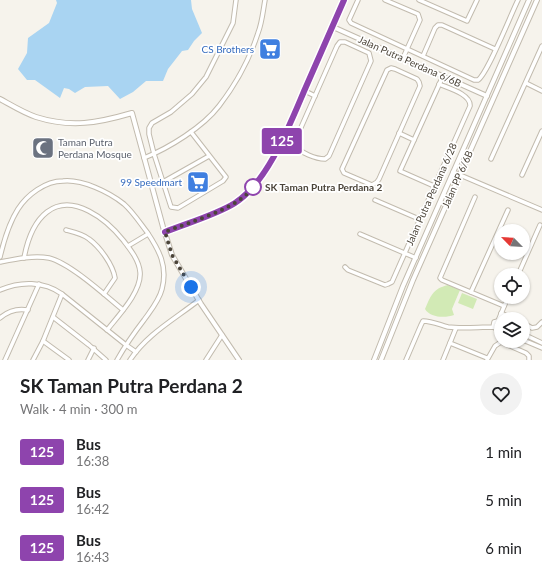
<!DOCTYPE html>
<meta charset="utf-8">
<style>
body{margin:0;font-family:Lato,sans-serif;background:#f2f2f2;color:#202124;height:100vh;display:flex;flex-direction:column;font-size:15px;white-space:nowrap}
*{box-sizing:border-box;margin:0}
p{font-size:13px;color:#757577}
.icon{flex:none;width:22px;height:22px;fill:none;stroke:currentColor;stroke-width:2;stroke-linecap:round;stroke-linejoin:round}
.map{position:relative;height:360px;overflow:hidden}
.sheet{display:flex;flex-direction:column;background:#fff;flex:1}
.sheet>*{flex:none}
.badge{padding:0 8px;border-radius:3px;font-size:14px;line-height:26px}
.needle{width:26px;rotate:294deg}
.buttons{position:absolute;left:494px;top:224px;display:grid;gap:8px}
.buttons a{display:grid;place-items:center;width:36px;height:36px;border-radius:50%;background:#fff;box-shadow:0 1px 3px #0004;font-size:20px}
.you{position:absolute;width:20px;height:20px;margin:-10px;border:3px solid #fff;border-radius:50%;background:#1a73e8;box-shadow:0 0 0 6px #1a73e833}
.map>.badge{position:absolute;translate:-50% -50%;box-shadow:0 0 0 2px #fff}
.round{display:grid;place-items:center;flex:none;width:42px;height:42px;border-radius:21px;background:#f2f2f2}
.head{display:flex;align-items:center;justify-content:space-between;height:68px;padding:0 20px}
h1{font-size:19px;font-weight:700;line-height:30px}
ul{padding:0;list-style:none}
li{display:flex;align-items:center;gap:12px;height:48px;padding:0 20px}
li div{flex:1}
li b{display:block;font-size:15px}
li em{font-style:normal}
li .badge{min-width:44px;font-weight:700;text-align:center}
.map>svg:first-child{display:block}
</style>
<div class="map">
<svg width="542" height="360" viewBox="0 0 542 360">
<rect width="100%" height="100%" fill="#f6f3ec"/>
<g fill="#d2eab5">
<path d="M448,285L460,290L452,309L454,315C446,318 430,318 425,309C431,296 432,289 448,285Z"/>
<path d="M462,293L477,299L473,309L458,303Z"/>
</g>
<path fill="#a9d4f2" d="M56,0H191L192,9L202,33L194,41L188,50L182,51L168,69L163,81H146L133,92L120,99L108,86L85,87L75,93L69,89L64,88L60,98L35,80H27L18,69L27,53L28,38L49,23L57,3Z"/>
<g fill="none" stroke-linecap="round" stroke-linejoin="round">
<g stroke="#c2bbae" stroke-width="5.5">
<g id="minor">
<path d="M358,0L349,20L351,23L474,80H478C488,73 511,14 518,0"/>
<path d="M385,0L418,14L420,20L403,58"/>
<path d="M419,0L467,21L477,0"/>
<path d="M340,42H345L369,53L371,61L329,156L325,159C316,159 300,153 295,145V141L337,46Z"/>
<path d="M423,56L435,28L438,25H442L495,49"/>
<path d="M391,68L395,69L417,79L419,82L420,86L379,179L377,182L372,185L344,173L342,169L387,70Z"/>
<path d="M526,83L542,91"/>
<path d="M305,91L315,96"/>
<path d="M191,132L226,177L223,181L178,208L171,207L154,154L149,134V128L152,123L171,112L192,94L206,77L233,23L236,0"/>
<path d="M399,133L414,140"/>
<path d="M144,158C169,148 203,127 219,106C236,84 250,58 258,33C262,23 263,11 265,0"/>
<path d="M491,159L542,46"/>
<path d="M453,172L542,210"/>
<path d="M522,175L542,131"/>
<path d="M163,182L209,156"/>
<path d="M434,186L400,171L443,76"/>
<path d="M475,197L440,278L442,280L504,306"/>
<path d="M375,200L419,219"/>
<path d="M66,230C74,232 83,234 89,239C100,247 113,265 115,278L104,294"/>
<path d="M360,234L416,258"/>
<path d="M128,246L148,234"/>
<path d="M0,257C4,240 9,223 18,209C27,195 45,181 63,181C82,179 109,192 124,204C133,212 140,223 147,232C159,250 168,266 162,289C159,301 151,310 144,320C134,333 125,346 117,360"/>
<path d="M24,258C27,242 34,222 47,212C73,192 107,220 123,240C130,249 139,260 140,272C142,291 119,315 107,330"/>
<path d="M0,262C15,259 34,255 49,258C70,263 106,296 123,310"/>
<path d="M345,267L348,270L385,285L388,284L392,282L470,106C471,94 448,88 439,84"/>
<path d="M518,275L540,225"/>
<path d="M0,290C20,281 44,281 62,294L126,345L136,352"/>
<path d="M471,292L508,210"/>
<path d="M501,313L513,319"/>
<path d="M53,317L89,345L106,360"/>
<path d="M0,318C8,311 17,308 28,310"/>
<path d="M498,321L508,297"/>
<path d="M523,323L532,328L537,327L542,322"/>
<path d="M523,334L542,343"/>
<path d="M523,340L542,348"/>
<path d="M43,341L69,360"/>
<path d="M450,343L487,358"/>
<path d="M5,360L39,284"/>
<path d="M33,360L43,341L62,294"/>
<path d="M88,360L94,348"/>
<path d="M130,360C147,334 175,319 199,300"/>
<path d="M206,360L222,335"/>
<path d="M406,360L421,325L423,321C432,321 440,325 448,327C463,329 478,327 493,327L497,329L500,327L501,325L498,321L494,322L493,327"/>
<path d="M443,360L456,328"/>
<path d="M487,360L495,346L501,342L526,353L529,356V360"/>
</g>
</g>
<g stroke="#c2bbae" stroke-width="6">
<g id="tertiary">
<path d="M333,27L487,96"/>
<path d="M0,99C11,105 24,113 36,117C71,128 98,123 132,113L163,227L172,255L201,304L239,360"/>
<path d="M165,232L216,212L235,203L249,192L267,167L281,142L345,0"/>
<path d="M374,360L403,286L529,0"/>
<path d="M381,360L413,280L537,0"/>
</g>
</g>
<use href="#minor" stroke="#fff" stroke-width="3.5"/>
<use href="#tertiary" stroke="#fff" stroke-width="4"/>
</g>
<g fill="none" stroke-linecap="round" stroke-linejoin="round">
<g stroke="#fff" stroke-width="9">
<path id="line" d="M165,232C187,223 216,215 235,203C268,182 290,124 305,89C318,60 331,30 344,0"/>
</g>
<use href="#line" stroke="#8e44ad" stroke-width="6"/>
<path stroke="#4b4439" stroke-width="4" stroke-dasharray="0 7.2" d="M191,287L172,255L165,232C189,222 231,211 249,192C252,189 254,185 256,182L253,187"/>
</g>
<defs>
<g id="supermarket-square" transform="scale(1.15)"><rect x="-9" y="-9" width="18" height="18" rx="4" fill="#3f7fe0" stroke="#fff"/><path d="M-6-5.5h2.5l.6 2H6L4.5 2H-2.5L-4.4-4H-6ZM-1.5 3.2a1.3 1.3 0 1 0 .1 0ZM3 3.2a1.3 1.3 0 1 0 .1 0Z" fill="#fff"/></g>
<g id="mosque-square" transform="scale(1.15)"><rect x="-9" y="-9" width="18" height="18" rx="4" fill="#6b7280" stroke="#fff"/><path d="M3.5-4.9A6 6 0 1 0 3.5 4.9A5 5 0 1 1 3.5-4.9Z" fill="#fff"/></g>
</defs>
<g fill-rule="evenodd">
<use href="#supermarket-square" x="270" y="49"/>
<use href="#mosque-square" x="43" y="148"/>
<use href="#supermarket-square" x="198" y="182"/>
</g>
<circle fill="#fff" stroke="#8e44ad" stroke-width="2" cx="253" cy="187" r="8"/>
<g text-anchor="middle" stroke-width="3.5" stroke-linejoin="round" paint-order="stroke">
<g font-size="10" fill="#366cbe" stroke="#fff" text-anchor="end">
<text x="254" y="53">CS Brothers</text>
<text x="182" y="186">99 Speedmart</text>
</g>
<g font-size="10" fill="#4b4439" stroke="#fff">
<text transform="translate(410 61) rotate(24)" y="4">Jalan Putra Perdana 6/6B</text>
<text transform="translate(457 179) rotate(-66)" y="4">Jalan PP 6/6B</text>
<text transform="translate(431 194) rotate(-66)" y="4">Jalan Putra Perdana 6/28</text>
</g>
<g font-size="10" fill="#5b616d" stroke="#fff" text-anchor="start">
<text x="58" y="146">Taman Putra<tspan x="58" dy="12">Perdana Mosque</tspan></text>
</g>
<g font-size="10" font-weight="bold" fill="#4b4439" stroke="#fff" text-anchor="start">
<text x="265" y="191">SK Taman Putra Perdana 2</text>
</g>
</g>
</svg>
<div class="buttons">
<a><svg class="needle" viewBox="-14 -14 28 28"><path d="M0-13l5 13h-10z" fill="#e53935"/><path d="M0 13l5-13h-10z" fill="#757577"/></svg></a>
<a><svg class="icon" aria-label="locate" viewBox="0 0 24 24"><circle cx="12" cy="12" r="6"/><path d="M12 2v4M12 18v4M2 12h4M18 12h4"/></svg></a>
<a><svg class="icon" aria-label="layers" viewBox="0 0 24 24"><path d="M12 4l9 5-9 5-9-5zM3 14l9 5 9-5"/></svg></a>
</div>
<div class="you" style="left:191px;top:287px"></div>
<b class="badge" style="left:282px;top:141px;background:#8e44ad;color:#fff">125</b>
</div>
<section class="sheet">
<div class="head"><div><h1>SK Taman Putra Perdana 2</h1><p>Walk · 4 min · 300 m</p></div><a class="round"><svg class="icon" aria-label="heart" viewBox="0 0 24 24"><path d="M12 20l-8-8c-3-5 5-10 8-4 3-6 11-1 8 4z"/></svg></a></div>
<ul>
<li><span class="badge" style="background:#8e44ad;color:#fff">125</span><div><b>Bus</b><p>16:38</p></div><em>1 min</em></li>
<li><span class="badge" style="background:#8e44ad;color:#fff">125</span><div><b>Bus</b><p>16:42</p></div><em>5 min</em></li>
<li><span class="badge" style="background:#8e44ad;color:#fff">125</span><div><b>Bus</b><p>16:43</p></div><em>6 min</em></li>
</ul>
</section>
